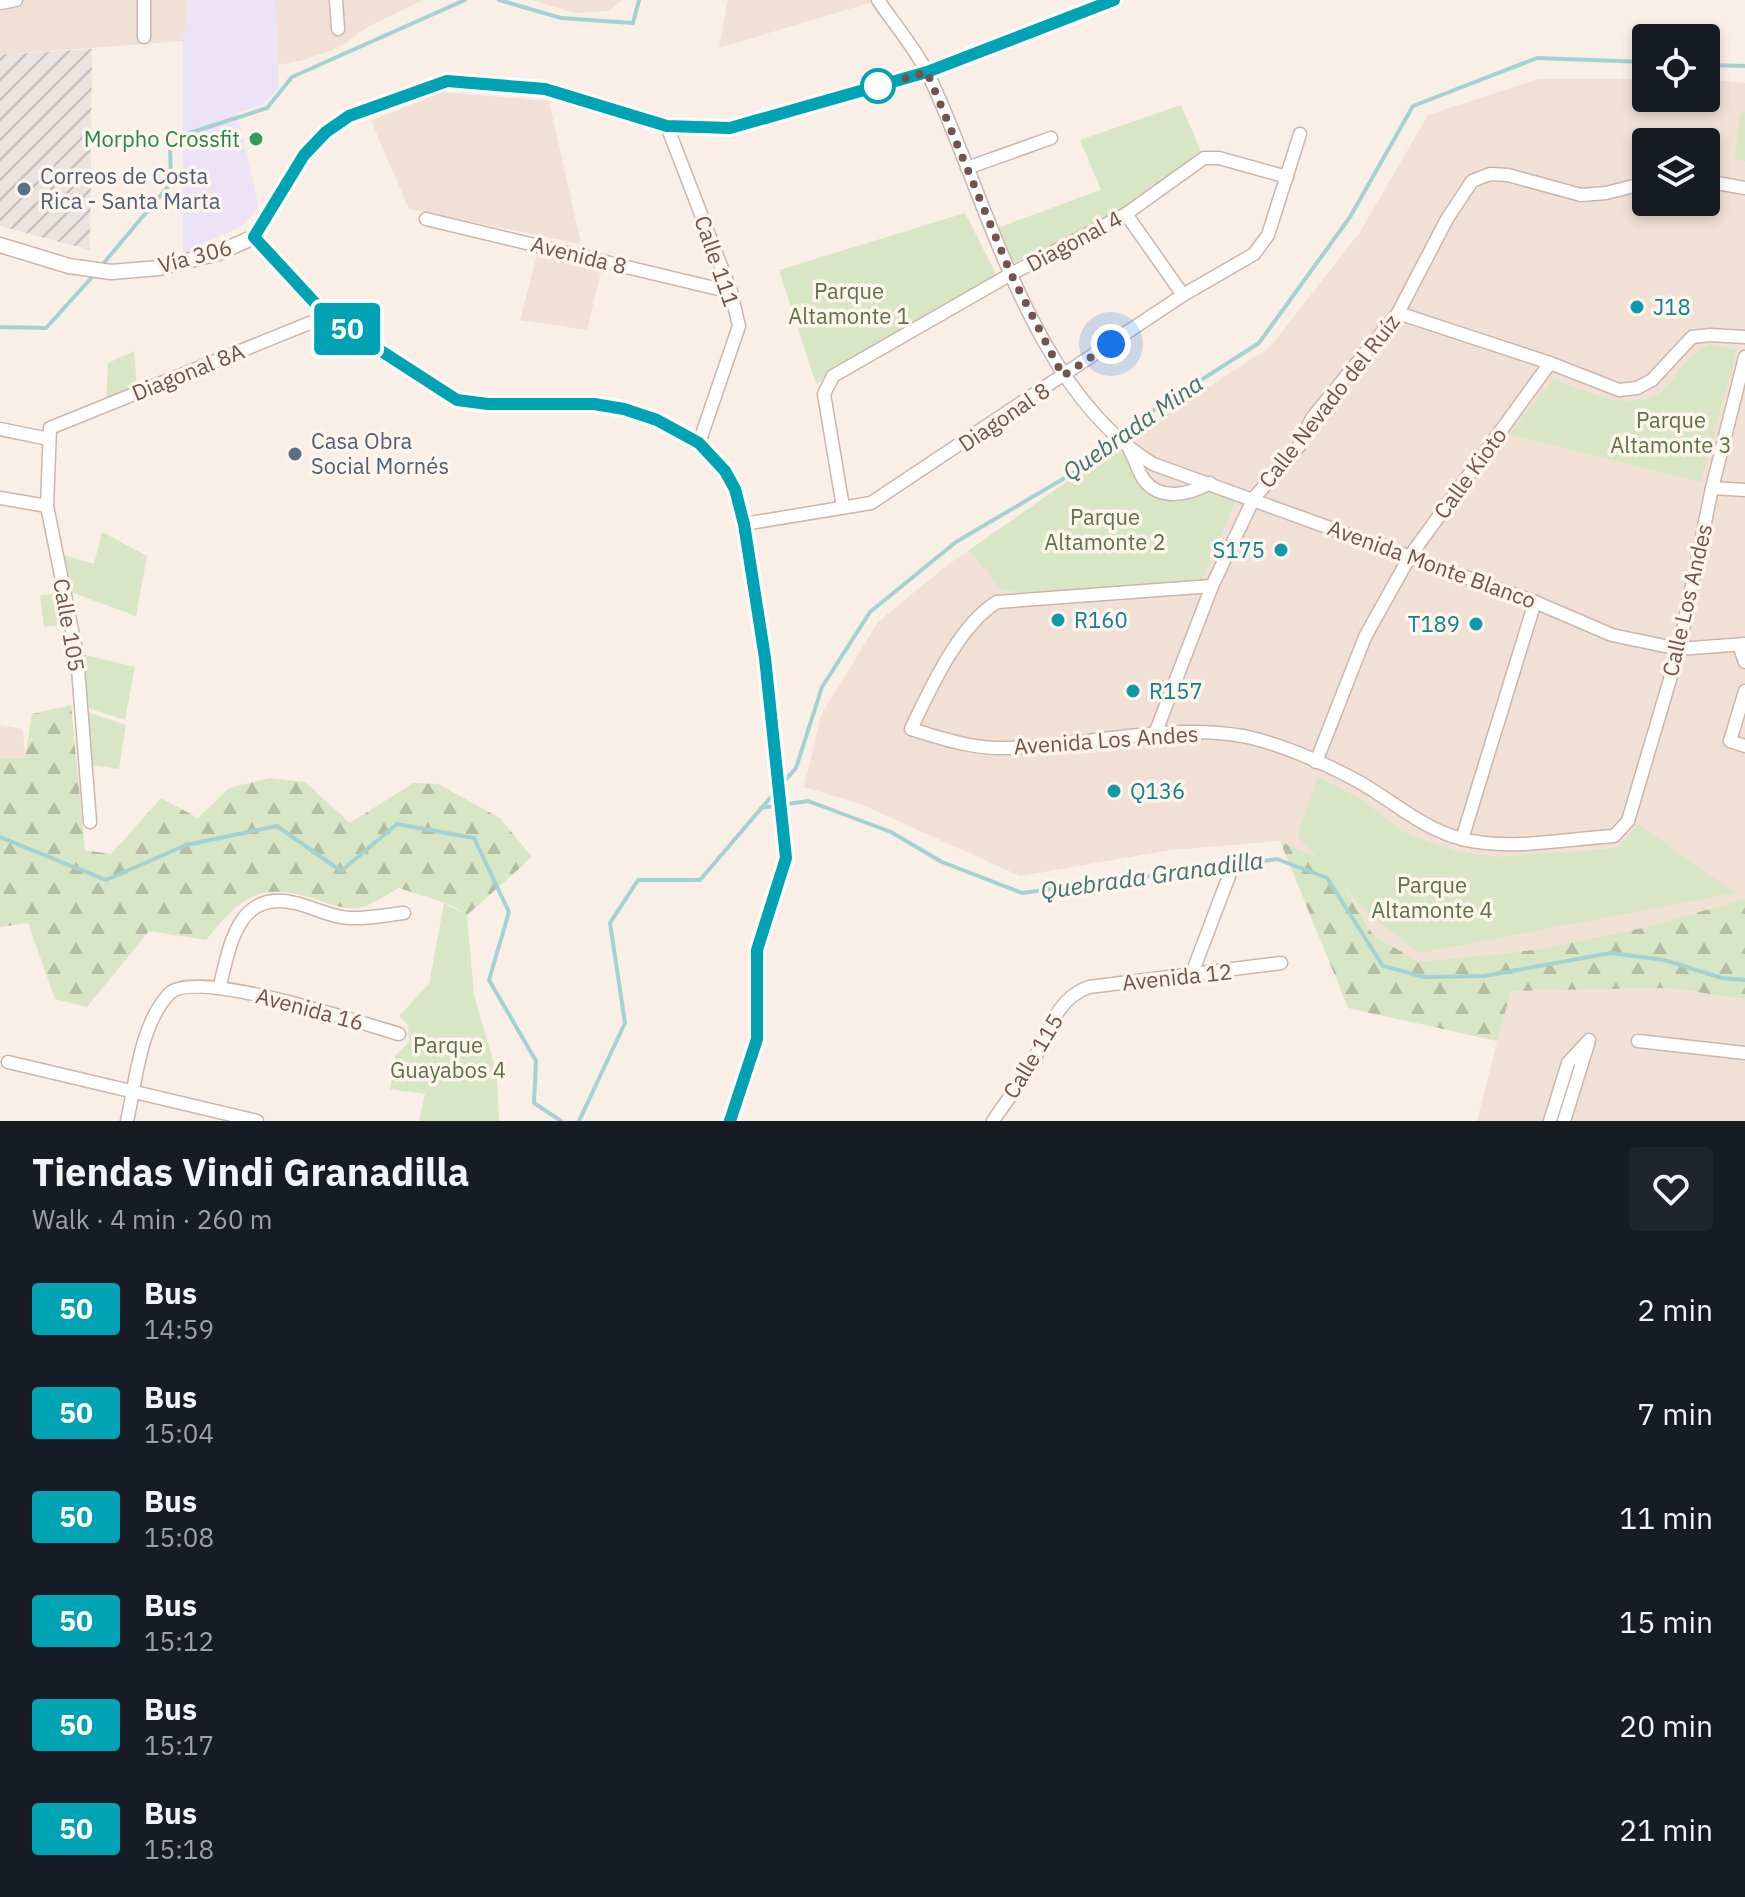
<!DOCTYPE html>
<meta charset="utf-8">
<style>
body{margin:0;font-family:"IBM Plex Sans",sans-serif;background:#20242c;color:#f1f3f6;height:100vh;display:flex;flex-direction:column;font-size:30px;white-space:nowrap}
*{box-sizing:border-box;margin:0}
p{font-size:26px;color:#9ea1a6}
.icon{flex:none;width:44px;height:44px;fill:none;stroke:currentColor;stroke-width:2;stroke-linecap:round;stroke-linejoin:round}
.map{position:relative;height:1121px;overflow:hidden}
.side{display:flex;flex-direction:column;background:#171b24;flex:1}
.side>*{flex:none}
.badge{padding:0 16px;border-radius:6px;font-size:28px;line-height:52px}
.tools{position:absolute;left:1632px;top:24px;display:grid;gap:16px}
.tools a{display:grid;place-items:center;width:88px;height:88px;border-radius:8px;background:#171b24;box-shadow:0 4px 12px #0003;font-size:40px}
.you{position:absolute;width:40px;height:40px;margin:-20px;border:6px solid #fff;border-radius:50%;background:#1a73e8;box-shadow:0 0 0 12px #1a73e833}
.map>.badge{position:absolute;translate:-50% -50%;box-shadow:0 0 0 4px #fff}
.round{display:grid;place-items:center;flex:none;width:84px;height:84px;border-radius:8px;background:#20242c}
.headline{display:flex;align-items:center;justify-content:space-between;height:136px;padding:0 32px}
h1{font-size:38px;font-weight:700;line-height:60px}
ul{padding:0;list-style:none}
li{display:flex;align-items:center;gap:24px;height:104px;padding:0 32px}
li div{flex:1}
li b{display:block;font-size:30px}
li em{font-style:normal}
li .badge{min-width:88px;font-weight:700;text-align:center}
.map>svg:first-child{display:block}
</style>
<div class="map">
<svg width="1745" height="1121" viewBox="0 0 1745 1121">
<defs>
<pattern id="industrial-furrows" width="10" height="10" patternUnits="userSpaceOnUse" patternTransform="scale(2)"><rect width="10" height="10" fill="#eae3e0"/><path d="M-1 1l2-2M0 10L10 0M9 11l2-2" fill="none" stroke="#c2bbb8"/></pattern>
<pattern id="forest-firs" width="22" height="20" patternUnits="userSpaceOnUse" patternTransform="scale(2)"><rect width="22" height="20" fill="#d8e6c6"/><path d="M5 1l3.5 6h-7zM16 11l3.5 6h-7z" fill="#b4bda3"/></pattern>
</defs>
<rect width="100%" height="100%" fill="#faefe6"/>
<g fill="#f1e0d5" fill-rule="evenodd">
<path d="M0,0H188L183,41L0,55Z"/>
<path d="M275,0H423L369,26L340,47L304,60L278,65Z"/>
<path d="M532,0H623L608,11L574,13Z"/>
<path d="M728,0H879L719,48Z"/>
<path d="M1538,79H1646V98H1706V79L1745,83V899L1642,928L1533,950L1419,962L1373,935L1329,863L1280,841L1171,850L1020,876L860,804L804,787L821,715L878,622L946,566L1122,443L1270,347L1360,232L1428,115ZM1646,142H1706V202H1646Z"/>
<path d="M441,92L549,101L581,244L409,209L371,121Z"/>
<path d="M538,251L602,267L587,330L520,320Z"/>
<path d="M0,725L23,729L25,758L0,759Z"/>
<path d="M1668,988L1745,999V1121H1477L1510,991Z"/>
</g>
<path fill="url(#industrial-furrows)" d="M92,49L90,250L0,226V55Z"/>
<path fill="#ece3f6" d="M188,0H275L279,87L264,104L237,113L259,207L242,226L183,253V41Z"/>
<g fill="#d8e6c6">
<path d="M1181,105L1204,158L1128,208L1010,265L997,228L1101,190L1080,140Z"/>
<path d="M1745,112V161L1735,160L1739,115Z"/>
<path d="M965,213L997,276L816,384L779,270Z"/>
<path d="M1710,344L1737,350L1701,482L1509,434L1554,379C1589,392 1641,419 1670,383C1684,366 1690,353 1710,344Z"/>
<path d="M134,351L137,386L106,398L108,363Z"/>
<path d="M1122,443L1145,482L1161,491L1201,488L1236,500L1199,589L1044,597L1000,589L970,550Z"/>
<path d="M102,532L147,556L136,616L68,591L61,554L94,564Z"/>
<path d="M62,593L66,625L44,627L40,595Z"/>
<path d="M82,654L135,667L125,720L87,708Z"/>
<path d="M87,712L126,725L119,769L91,765Z"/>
<path d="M1318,777L1361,799L1403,832L1456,851L1497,857L1618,848L1638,824L1735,893L1419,953L1366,911L1297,836Z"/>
<path d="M444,903L467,915L474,995L497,1074L499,1121H419L425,1094L390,1089L395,1056L409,1042L408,1025L399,1016L429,984Z"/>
</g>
<g fill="url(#forest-firs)">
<path d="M71,705L85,850L111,854L161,798L198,818L229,788L269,778L305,782L350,823L413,783L438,784L500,818L532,857L467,915L451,905L399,888C387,894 373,905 359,908C348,910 333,905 323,902C262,881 245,892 206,940L149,931L87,1007L55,999L28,923L0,927V759L25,758L32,714Z"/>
<path d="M1280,841L1329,863L1373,935L1419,962L1533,950L1642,928L1745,899V999L1668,988L1511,991L1497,1041L1348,1008Z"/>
</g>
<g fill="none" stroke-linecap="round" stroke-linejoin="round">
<g stroke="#a4d2d2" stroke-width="4">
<path d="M499,0L561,18L633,23L639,0"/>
<path d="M1706,65L1745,66"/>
<path d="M102,265L171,183L170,145L183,135L267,108L292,77L465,0"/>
<path d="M0,327L46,328L94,275"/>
<path d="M783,783L796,768L822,687L870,612L956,542L1085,466L1137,421L1259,343L1350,217L1413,106L1537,58L1646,62"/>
<path d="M761,808L808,801L891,832L942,862L1022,893L1277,859L1327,878L1383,966L1424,977L1484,976L1611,953L1664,960L1722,978L1745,980"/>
<path d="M0,837L106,880L186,845L277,826L341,871L397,824L474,838L509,912L489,980L536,1061L534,1103L561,1121"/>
<path d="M579,1121L625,1023L610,923L638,880H700L777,790"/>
</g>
<g stroke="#cbb6ad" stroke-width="15">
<g id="minor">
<path d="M144,0V37"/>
<path d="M336,0L338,29"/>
<path d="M878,0C894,24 916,49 929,76C988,200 1030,389 1153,464L1535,602L1612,635L1679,649L1745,644"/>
<path d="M0,3L16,0"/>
<path d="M667,126L731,292L739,326L699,443"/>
<path d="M967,168L1051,138"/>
<path d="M1706,181L1745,188"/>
<path d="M1126,214L1183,295"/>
<path d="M426,219L731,292"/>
<path d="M254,237L327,316L457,400L488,404H594L624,409L657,420L699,443L725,471L735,489L744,524L765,658L786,858L757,950V1039L730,1121"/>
<path d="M1398,313L1550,363L1619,390L1637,388L1652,380L1692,337L1710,335L1745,337"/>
<path d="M0,429L49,439"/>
<path d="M1130,451C1136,460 1138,472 1144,480C1161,502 1190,494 1210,483"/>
<path d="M1712,488L1745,490"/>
<path d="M0,498L47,506"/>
<path d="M843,507L824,394L833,376L1011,274L1126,214L1204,158H1219L1287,177"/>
<path d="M744,524L871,503L1183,295L1254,254L1268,235L1300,134"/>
<path d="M1212,586L997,602C959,625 930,689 911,729C940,738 970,748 1000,748C1081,748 1162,722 1243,736C1279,743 1329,765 1361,783C1394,802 1425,830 1462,839C1509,851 1566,839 1614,836L1628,821L1679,649L1712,488L1745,357"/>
<path d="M1739,645L1745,662"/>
<path d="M1745,691L1730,741L1745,746"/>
<path d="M1155,734L1212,586L1254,498L1299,446L1312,418L1398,313L1447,219L1472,181L1490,174L1508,175L1581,195L1606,193L1646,183"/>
<path d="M1316,762L1365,637L1410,556L1550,363"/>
<path d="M90,822L77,655L47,506L50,428L327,316"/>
<path d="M1462,839L1535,602"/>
<path d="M1191,976L1229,876"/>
<path d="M220,985C230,945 238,889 295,903C314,907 329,917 349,918C366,919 386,915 404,913"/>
<path d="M1638,1041L1745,1053"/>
<path d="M8,1062L257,1121"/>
<path d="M127,1121C136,1081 140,1025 169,994C194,967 361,1023 399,1034"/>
<path d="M993,1121C1005,1102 1021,1084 1032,1064C1047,1035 1056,998 1089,987L1281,963"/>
<path d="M1550,1121L1568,1063L1589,1040"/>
<path d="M1564,1121L1588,1044"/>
</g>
</g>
<g stroke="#cbb6ad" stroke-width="17">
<path id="tertiary" d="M0,245L69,266L111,272L159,268L218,253L254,237L304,155L326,132L349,116L447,81L545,89L667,126L730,128L927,72L1114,0"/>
</g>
<use href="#minor" stroke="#fff" stroke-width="12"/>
<use href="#tertiary" stroke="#fff" stroke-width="14"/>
</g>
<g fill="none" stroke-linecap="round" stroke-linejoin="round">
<g stroke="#fff" stroke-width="18">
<path id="line" d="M730,1121L757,1039V950L786,858L765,658L744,524L735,489L725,471L699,443L657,420L624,409L594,404H488L457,400L327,316L254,237L304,155L326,132L349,116L447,81L545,89L667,126L730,128L927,72L1114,0"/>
</g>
<use href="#line" stroke="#00a3b4" stroke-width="12"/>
<path stroke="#71554d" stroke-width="8" stroke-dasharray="0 14.4" d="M878,86L871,88L927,72L1011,274L1063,376L1111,344"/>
</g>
<circle fill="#fff" stroke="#00a3b4" stroke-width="4" cx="878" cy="86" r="16"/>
<circle fill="#2e9e5b" stroke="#fdf4ec" stroke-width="3" cx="256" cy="139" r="8"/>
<g fill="#5c6f8a" stroke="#fdf4ec" stroke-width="3">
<circle cx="24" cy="189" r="8"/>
<circle cx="295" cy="454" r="8"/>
</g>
<g fill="#0f9aa8" stroke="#fdf4ec" stroke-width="3">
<circle cx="1637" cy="307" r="8"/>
<circle cx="1281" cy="550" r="8"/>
<circle cx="1058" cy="620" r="8"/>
<circle cx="1476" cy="624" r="8"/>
<circle cx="1133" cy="691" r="8"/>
<circle cx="1114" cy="791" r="8"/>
</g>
<g text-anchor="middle" stroke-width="7" stroke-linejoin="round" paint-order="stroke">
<g font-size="22" fill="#27864d" stroke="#fdf4ec" text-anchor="end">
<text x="240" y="147">Morpho Crossfit</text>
</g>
<g font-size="22" fill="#4e5e75" stroke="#fdf4ec" text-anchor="start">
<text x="40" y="184">Correos de Costa<tspan x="40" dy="25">Rica - Santa Marta</tspan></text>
<text x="311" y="449">Casa Obra<tspan x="311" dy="25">Social Mornés</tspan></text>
</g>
<g font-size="22" fill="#71554d" stroke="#fdf4ec">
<text transform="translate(1074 241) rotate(-28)" y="8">Diagonal 4</text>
<text transform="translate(579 255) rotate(14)" y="8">Avenida 8</text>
<text transform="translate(195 256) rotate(-15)" y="8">Vía 306</text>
<text transform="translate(717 261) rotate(71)" y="8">Calle 111</text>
<text transform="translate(188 372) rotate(-22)" y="8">Diagonal 8A</text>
<text transform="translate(1329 401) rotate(-52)" y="8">Calle Nevado del Ruíz</text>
<text transform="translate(1004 417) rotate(-34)" y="8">Diagonal 8</text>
<text transform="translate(1470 473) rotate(-54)" y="8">Calle Kioto</text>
<text transform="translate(1432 564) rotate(20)" y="8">Avenida Monte Blanco</text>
<text transform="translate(1687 600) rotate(-77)" y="8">Calle Los Andes</text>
<text transform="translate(69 625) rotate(80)" y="8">Calle 105</text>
<text transform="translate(1106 740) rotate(-4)" y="8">Avenida Los Andes</text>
<text transform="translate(1177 977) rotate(-6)" y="8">Avenida 12</text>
<text transform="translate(310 1009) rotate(15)" y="8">Avenida 16</text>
<text transform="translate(1033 1056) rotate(-59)" y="8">Calle 115</text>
</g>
<g font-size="22" fill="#5b7547" stroke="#fdf4ec">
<text x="849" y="299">Parque<tspan x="849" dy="25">Altamonte 1</tspan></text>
<text x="1671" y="428">Parque<tspan x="1671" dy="25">Altamonte 3</tspan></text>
<text x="1105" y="525">Parque<tspan x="1105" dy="25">Altamonte 2</tspan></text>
<text x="1432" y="893">Parque<tspan x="1432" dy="25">Altamonte 4</tspan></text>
<text x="448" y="1053">Parque<tspan x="448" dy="25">Guayabos 4</tspan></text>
</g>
<g font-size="22" fill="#0d838f" stroke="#fdf4ec" text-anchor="start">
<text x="1653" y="315">J18</text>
<text x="1265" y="558" text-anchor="end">S175</text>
<text x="1074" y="628">R160</text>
<text x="1460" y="632" text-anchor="end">T189</text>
<text x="1149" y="699">R157</text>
<text x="1130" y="799">Q136</text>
</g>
<g font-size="24" font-style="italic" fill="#427375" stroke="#fdf4ec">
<text transform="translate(1133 428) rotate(-35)" y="8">Quebrada Mina</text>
<text transform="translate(1152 876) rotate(-8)" y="8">Quebrada Granadilla</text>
</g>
</g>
</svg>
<div class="tools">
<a><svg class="icon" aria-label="locate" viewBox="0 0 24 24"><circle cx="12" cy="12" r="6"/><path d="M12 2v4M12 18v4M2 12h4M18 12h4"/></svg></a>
<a><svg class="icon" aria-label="layers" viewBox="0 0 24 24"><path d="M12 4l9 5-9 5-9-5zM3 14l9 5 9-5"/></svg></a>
</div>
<div class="you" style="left:1111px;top:344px"></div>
<b class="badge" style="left:347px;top:329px;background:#00a3b4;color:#fff">50</b>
</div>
<section class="side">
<div class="headline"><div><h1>Tiendas Vindi Granadilla</h1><p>Walk · 4 min · 260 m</p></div><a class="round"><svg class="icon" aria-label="heart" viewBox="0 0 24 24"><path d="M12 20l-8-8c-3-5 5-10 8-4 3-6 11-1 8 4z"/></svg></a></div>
<ul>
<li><span class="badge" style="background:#00a3b4;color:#fff">50</span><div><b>Bus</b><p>14:59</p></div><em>2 min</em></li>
<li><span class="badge" style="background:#00a3b4;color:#fff">50</span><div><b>Bus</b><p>15:04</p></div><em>7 min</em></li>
<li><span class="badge" style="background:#00a3b4;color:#fff">50</span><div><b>Bus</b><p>15:08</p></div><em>11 min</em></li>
<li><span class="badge" style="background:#00a3b4;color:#fff">50</span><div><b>Bus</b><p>15:12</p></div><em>15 min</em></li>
<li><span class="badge" style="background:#00a3b4;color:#fff">50</span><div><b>Bus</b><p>15:17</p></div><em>20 min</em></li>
<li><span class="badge" style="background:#00a3b4;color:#fff">50</span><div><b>Bus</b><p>15:18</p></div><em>21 min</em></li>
</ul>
</section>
